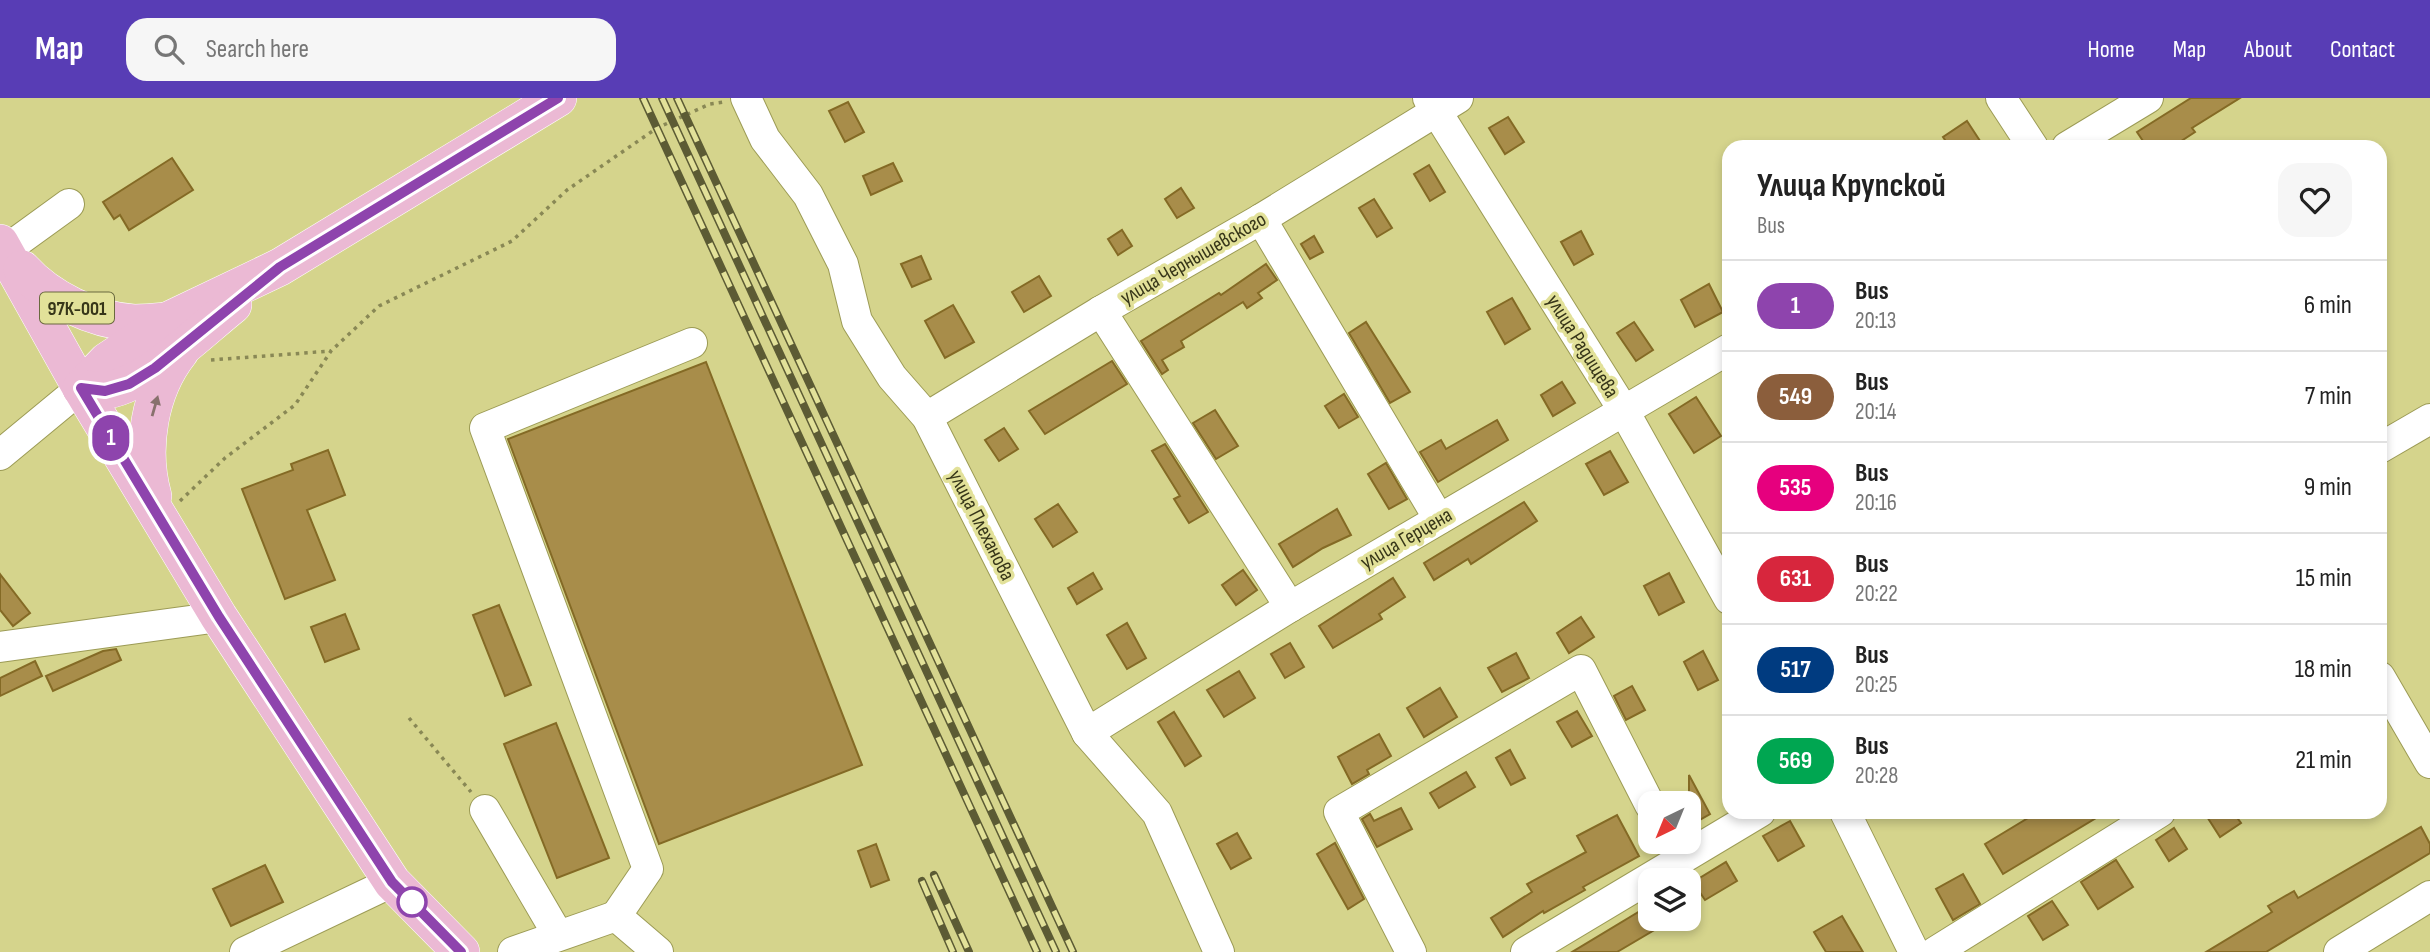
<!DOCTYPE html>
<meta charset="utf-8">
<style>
body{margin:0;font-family:"Sofia Sans Condensed",sans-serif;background:#f6f6f6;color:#222;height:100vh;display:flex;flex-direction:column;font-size:26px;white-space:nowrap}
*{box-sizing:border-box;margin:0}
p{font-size:23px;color:#767676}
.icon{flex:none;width:38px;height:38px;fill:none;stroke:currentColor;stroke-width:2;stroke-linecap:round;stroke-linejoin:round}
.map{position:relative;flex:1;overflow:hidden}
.side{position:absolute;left:1722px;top:42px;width:665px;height:679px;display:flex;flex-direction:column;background:#fff;border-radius:21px;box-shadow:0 4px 10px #0003}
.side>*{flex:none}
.badge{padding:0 14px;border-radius:23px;font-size:24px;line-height:46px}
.needle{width:46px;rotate:223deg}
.buttons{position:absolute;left:1638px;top:693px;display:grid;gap:14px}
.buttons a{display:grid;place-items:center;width:63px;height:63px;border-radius:14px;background:#fff;box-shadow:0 4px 10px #0003;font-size:35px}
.map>.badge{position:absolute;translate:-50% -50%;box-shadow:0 0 0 4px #fff}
.round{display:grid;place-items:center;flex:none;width:74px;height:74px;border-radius:21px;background:#f6f6f6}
.summary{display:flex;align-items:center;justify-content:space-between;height:119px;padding:0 35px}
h1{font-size:33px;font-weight:700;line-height:52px}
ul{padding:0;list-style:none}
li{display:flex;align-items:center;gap:21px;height:91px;padding:0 35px;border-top:2px solid #e0e0e0}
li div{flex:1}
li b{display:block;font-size:26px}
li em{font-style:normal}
li .badge{min-width:77px;font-weight:700;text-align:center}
header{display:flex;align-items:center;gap:42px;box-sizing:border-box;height:98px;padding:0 35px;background:#583db5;color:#fff}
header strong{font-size:33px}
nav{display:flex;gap:38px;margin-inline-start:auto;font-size:24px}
.search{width:490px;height:63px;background:#f6f6f6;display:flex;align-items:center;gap:18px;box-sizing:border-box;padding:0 24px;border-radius:21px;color:#767676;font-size:26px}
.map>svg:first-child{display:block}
</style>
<header>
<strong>Map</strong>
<div class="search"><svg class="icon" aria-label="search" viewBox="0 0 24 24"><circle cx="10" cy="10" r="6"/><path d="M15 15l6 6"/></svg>Search here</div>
<nav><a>Home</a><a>Map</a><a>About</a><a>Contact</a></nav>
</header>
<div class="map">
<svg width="2430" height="854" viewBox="0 0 2430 854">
<rect width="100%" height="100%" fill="#d5d48c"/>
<g fill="#a88d4a" stroke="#846a25" stroke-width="2">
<path d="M2191,0H2240L2192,30L2195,34L2172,49H2147L2137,34Z"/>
<path d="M848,4L864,34L845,44L829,13Z"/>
<path d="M1508,19L1524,44L1505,56L1489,30Z"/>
<path d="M1967,23L1984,49H1950L1943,39Z"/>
<path d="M172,60L193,92L129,132L120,117L114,121L103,104Z"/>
<path d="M893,65L902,83L871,97L863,78Z"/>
<path d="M1429,67L1445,94L1430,103L1414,76Z"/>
<path d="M1181,90L1194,110L1177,120L1165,101Z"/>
<path d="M1374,101L1392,130L1377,139L1359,110Z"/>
<path d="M1122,132L1132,148L1118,157L1108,141Z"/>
<path d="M1581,133L1593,156L1574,167L1561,144Z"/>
<path d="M1314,138L1323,154L1310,161L1301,146Z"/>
<path d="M921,158L931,181L912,189L901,166Z"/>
<path d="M1266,166L1277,182L1258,195L1262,200L1247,210L1243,204L1181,243L1184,249L1162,262L1168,272L1162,276L1141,243L1219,195L1221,197Z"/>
<path d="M1039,178L1051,198L1024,214L1012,194Z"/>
<path d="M1709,186L1723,214L1695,229L1681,202Z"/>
<path d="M1512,200L1530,231L1505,246L1487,214Z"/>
<path d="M953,207L974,244L945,260L925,223Z"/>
<path d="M1366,224L1410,294L1390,305L1349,235Z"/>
<path d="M1634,224L1653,252L1636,263L1617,235Z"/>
<path d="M1112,263L1127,286L1045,336L1029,313Z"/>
<path d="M706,264L862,667L659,746L508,341Z"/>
<path d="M1562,284L1575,305L1553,318L1541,297Z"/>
<path d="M1344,296L1358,319L1339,330L1325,308Z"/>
<path d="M1696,299L1721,338L1694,355L1669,316Z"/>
<path d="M1215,312L1238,348L1216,361L1193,325Z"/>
<path d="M1497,322L1508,342L1438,384L1420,354L1441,342L1446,351Z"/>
<path d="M1004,330L1018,351L999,363L985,342Z"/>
<path d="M1165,346L1208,414L1189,425L1174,401L1180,398L1152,353Z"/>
<path d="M328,352L345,397L307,412L335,482L285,501L242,391L293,372L291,366Z"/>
<path d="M1610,353L1628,384L1604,397L1586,366Z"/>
<path d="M1386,365L1407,401L1389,411L1368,376Z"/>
<path d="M1524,404L1537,423L1471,466L1468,461L1434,482L1424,465Z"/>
<path d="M1058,406L1077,434L1053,449L1035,421Z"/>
<path d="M1337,411L1351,437L1323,450L1293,469L1279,446Z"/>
<path d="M1243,472L1257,492L1236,507L1222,487Z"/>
<path d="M1093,475L1102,491L1077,506L1068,490Z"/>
<path d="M1669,475L1684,504L1659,517L1644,488Z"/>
<path d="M0,476L30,515L13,528L0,512Z"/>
<path d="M1393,480L1405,499L1379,516L1382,521L1333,550L1319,528Z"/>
<path d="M499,507L531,587L505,598L473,517Z"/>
<path d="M345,516L359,551L325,564L311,529Z"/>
<path d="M1581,519L1594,539L1569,555L1557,535Z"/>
<path d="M1127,525L1146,560L1127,571L1107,537Z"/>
<path d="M1290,545L1304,569L1285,580L1271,556Z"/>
<path d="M116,551L121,562L53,593L46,578L103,553Z"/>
<path d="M1703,553L1718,582L1698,592L1684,564Z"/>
<path d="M1516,555L1529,580L1502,594L1488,570Z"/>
<path d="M35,563L42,578L0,598V580Z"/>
<path d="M1239,573L1255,600L1224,619L1207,592Z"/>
<path d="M1632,588L1645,612L1626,622L1614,598Z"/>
<path d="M1440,590L1457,619L1424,639L1407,610Z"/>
<path d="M1577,613L1592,638L1572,649L1557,624Z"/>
<path d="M1174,614L1201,658L1185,668L1158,624Z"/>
<path d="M556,625L609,760L557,780L504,646Z"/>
<path d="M1379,636L1391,658L1367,672L1369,676L1352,686L1338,659Z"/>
<path d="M1510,652L1525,680L1511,687L1496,660Z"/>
<path d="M1466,674L1475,689L1439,710L1430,695Z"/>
<path d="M1689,677L1710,716L1689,728Z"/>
<path d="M1401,710L1412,731L1377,749L1362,721L1370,716L1374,723Z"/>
<path d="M2038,714H2106L2003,776L1985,746Z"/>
<path d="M2204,714H2233L2241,725L2220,739Z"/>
<path d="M1617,717L1639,758L1583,789L1585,792L1544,815L1543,813L1503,839L1491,820L1532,794L1527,786L1586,754L1577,738Z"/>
<path d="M1790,723L1804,748L1778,763L1763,738Z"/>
<path d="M2421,729L2430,746V755L2266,854H2206L2272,814L2268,808L2294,793L2298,800Z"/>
<path d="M2174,730L2187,751L2169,763L2156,742Z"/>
<path d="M1237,735L1251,760L1231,771L1217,746Z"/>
<path d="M1335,745L1364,801L1348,811L1317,756Z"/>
<path d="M876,746L889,782L871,789L858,753Z"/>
<path d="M2116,762L2133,789L2098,811L2081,784Z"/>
<path d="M1726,764L1737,783L1705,802L1693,784Z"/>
<path d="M265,767L283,804L231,828L213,791Z"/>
<path d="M1963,776L1980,806L1953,822L1936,791Z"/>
<path d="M2052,803L2068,827L2043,842L2028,818Z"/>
<path d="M1650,807V821H1673L1617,854H1572Z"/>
<path d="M1842,818L1863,854H1826L1814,834Z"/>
</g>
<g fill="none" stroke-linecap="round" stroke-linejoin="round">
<g stroke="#9c9b55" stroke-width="32">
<g id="minor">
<path d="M746,0L765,41L808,97L843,166L857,223L892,279L927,319L1087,635L1157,715L1219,854"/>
<path d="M1428,0L1624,313L1729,501"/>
<path d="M2001,0L2033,49"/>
<path d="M2067,49L2148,0"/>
<path d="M1261,121L1439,421"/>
<path d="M0,156L69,106"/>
<path d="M1101,213L1290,509"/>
<path d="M927,319L1101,213L1261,121L1458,0"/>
<path d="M2380,350L2430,321"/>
<path d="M0,357L81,290"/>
<path d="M0,549L219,519"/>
<path d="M2380,579L2430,665"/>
<path d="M1087,635L1290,509L1729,251"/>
<path d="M485,712L558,837"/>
<path d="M1845,714L1914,854"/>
<path d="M616,818L648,771L485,330L692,245"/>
<path d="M245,854L392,784"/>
<path d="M513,854L616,818L658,854"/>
<path d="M1411,854L1339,714L1581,572L1650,707"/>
<path d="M1526,854L1760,714"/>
<path d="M1935,854L2160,714"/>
<path d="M2339,854L2430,798"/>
</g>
</g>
<g stroke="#fff" stroke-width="38">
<g id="major">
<path d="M0,145L81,290L219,519L392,784L461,854"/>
<path d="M22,171C49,201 93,222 134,225C145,225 156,224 167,223"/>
<path d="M81,290L107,263L167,223L280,169L558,0"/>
<path d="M81,290C90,291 100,294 108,292C150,284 199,234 233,207"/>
<path d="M153,398C140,351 149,293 180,254"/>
</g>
</g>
<g stroke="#898855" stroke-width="3.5" stroke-dasharray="3.5 5" stroke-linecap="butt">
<path d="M211,262L331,253"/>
<path d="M180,403L225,360L295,307L331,253L379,208L512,143L567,92L657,30L710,6L724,4"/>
<path d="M409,620L471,694"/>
</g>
<use href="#minor" stroke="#fff" stroke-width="30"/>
<use href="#major" stroke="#ebb9d4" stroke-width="37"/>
<g stroke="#5c5b34" stroke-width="8">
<g id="rail">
<path d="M643,0L1037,854"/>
<path d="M662,0L1056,854"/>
<path d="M677,0L1073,854"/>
<path d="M934,777L969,854"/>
<path d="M922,783L953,854"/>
</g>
</g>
<use href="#rail" stroke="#e2e199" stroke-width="5" stroke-dasharray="16" stroke-linecap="butt"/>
</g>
<defs><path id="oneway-solid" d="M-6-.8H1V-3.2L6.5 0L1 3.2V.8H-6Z" transform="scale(1.75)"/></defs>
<use fill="#88716d" href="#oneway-solid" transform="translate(155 308) rotate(-74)"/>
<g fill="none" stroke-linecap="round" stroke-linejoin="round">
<g stroke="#fff" stroke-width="16">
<path id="line" d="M461,854L392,784L219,519L81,290L105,293L129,286L155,270L280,169L558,0"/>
</g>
<use href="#line" stroke="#8e44ad" stroke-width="10"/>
</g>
<circle fill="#fff" stroke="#8e44ad" stroke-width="3.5" cx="412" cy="804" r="14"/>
<g text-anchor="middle" stroke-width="7" stroke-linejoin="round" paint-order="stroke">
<rect fill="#e2e199" stroke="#6a693f" stroke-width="2" x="40" y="194.5" width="74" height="31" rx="5"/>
<g font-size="19" font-weight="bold" fill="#373619">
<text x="77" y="217">97К-001</text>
</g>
<g font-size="21" fill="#373619" stroke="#e2e199">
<text transform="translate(1193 160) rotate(-30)" y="7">улица Чернышевского</text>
<text transform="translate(1583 248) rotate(58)" y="7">улица Радищева</text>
<text transform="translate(982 427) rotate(63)" y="7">улица Плеханова</text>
<text transform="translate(1406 440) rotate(-30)" y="7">улица Герцена</text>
</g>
</g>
</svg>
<div class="buttons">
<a><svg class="needle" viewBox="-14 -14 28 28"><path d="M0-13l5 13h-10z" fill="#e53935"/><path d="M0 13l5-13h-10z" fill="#767676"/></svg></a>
<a><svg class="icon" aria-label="layers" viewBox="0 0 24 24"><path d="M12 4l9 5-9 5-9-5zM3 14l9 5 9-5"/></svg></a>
</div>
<b class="badge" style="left:111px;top:340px;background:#8e44ad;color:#fff">1</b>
<section class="side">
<div class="summary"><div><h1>Улица Крупской</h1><p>Bus</p></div><a class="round"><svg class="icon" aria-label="heart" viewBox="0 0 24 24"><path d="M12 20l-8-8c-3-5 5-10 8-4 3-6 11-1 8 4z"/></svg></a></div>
<ul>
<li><span class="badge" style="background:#8e44ad;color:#fff">1</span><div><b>Bus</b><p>20:13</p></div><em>6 min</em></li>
<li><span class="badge" style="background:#8b5e3c;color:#fff">549</span><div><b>Bus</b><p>20:14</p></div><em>7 min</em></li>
<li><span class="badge" style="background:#e6007e;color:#fff">535</span><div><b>Bus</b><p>20:16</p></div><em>9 min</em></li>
<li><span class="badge" style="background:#d7263d;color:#fff">631</span><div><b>Bus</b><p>20:22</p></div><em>15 min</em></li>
<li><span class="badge" style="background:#003b80;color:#fff">517</span><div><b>Bus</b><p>20:25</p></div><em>18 min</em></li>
<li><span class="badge" style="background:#00a651;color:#fff">569</span><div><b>Bus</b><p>20:28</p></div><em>21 min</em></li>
</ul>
</section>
</div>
